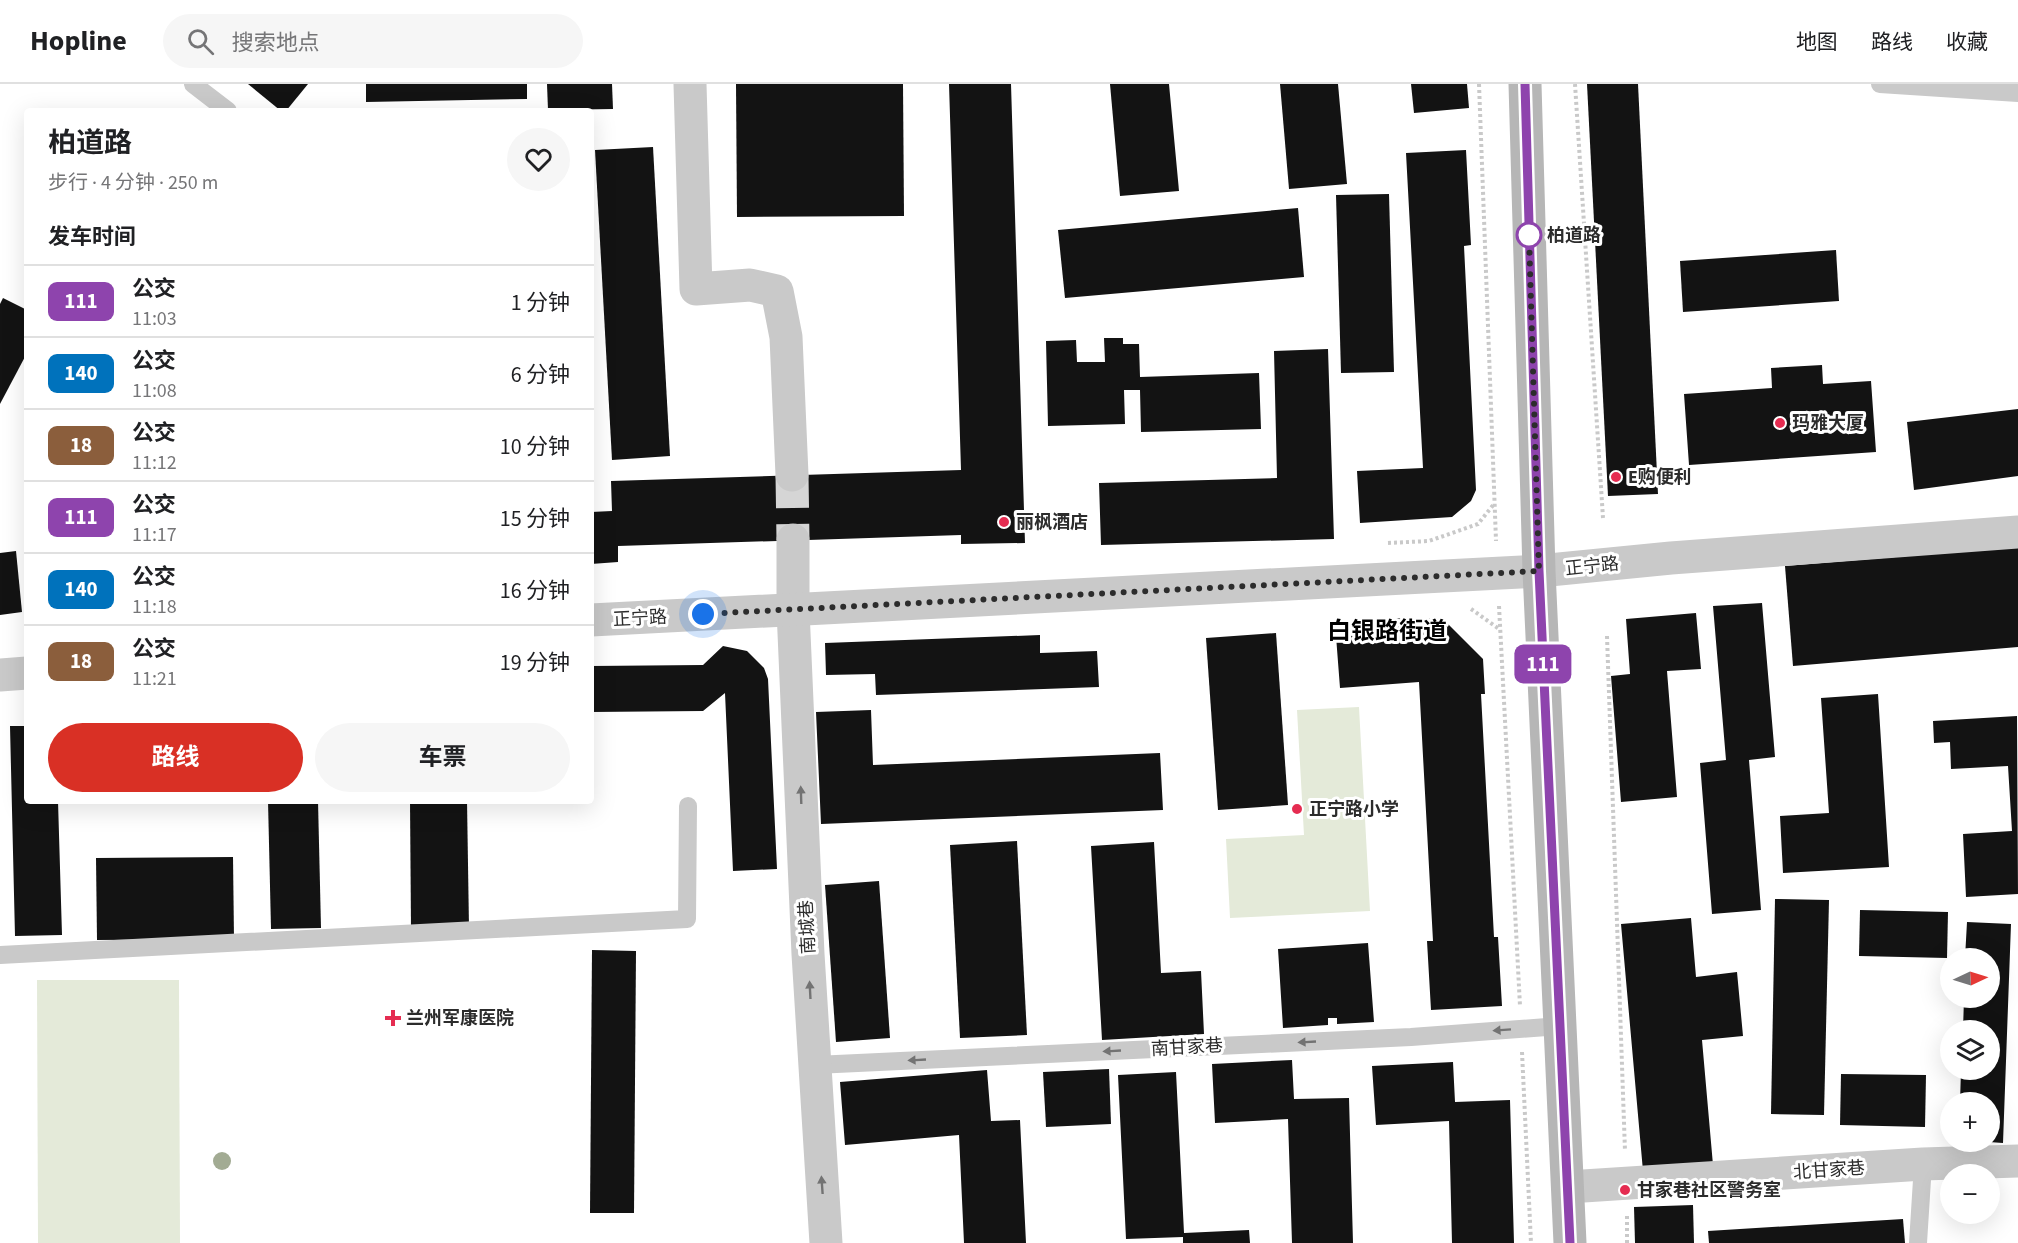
<!DOCTYPE html>
<html lang="zh">
<meta charset="utf-8">
<style>
body{margin:0;font-family:"Source Sans 3","Noto Sans SC",sans-serif;background:#f6f6f6;color:#202124;height:100vh;display:flex;flex-direction:column;font-size:22px;white-space:nowrap}
*{box-sizing:border-box;margin:0}
p{font-size:20px;color:#757577}
.icon{flex:none;width:33px;height:33px;fill:none;stroke:currentColor;stroke-width:2;stroke-linecap:round;stroke-linejoin:round}
.map{position:relative;flex:1;overflow:hidden}
.drawer{position:absolute;left:24px;top:24px;width:570px;height:696px;display:flex;flex-direction:column;background:#fff;border-radius:6px;box-shadow:0 6px 24px #0002}
.drawer>*{flex:none}
.badge{padding:0 12px;border-radius:9px;font-size:21px;line-height:39px}
.needle{width:39px;rotate:86deg}
.fabs{position:absolute;left:1940px;top:864px;display:grid;gap:12px}
.fabs a{display:grid;place-items:center;width:60px;height:60px;border-radius:50%;background:#fff;box-shadow:0 6px 24px #0002;font-size:30px}
.you{position:absolute;width:30px;height:30px;margin:-15px;border:4px solid #fff;border-radius:50%;background:#1a73e8;box-shadow:0 0 0 9px #1a73e833}
.map>.badge{position:absolute;translate:-50% -50%;box-shadow:0 0 0 3px #fff}
h2{padding:0 24px;font-size:22px;line-height:54px}
.round{display:grid;place-items:center;flex:none;width:63px;height:63px;border-radius:32px;background:#f6f6f6}
.summary{display:flex;align-items:center;justify-content:space-between;height:102px;padding:0 24px}
h1{font-size:28px;font-weight:700;line-height:45px}
.button{display:flex;gap:12px;margin-top:auto;padding:12px 24px}
.button a{flex:1;height:69px;border-radius:36px;background:#d93025;color:#fff;font-size:24px;font-weight:700;line-height:69px;text-align:center}
.button a+a{background:#f6f6f6;color:#202124}
ul{padding:0;list-style:none}
li{display:flex;align-items:center;gap:18px;height:72px;padding:0 24px;border-top:2px solid #e0e0e0}
li div{flex:1}
li b{display:block;font-size:22px}
li em{font-style:normal}
li .badge{min-width:66px;font-weight:700;text-align:center}
header{display:flex;align-items:center;gap:36px;box-sizing:border-box;height:84px;padding:0 30px;background:#fff;border-bottom:2px solid #e0e0e0}
header strong{font-size:28px}
nav{display:flex;gap:33px;margin-inline-start:auto;font-size:21px}
.search{width:420px;height:54px;background:#f6f6f6;display:flex;align-items:center;gap:15px;box-sizing:border-box;padding:0 21px;border-radius:33px;color:#757577;font-size:22px}
.map>svg:first-child{display:block}
</style>
<header>
<strong>Hopline</strong>
<div class="search"><svg class="icon" aria-label="search" viewBox="0 0 24 24"><circle cx="10" cy="10" r="6"/><path d="M15 15l6 6"/></svg>搜索地点</div>
<nav><a>地图</a><a>路线</a><a>收藏</a></nav>
</header>
<div class="map">
<svg width="2018" height="1159" viewBox="0 0 2018 1159">
<rect width="100%" height="100%" fill="#fff"/>
<g fill="#e4ead9">
<path d="M1359,623L1370,827L1230,834L1226,755L1304,751L1297,626Z"/>
<path d="M37,896H179L180,1159H38Z"/>
</g>
<g fill="#131313">
<path d="M248,0H308L286,27H281Z"/>
<path d="M366,0H527V15L366,18Z"/>
<path d="M547,0H612L613,25L548,26Z"/>
<path d="M736,0H903L904,132L737,133Z"/>
<path d="M949,0H1011L1025,459L961,460V451L618,462V478L591,480V428L612,427L611,397L961,386Z"/>
<path d="M1110,0H1169L1179,107L1120,112Z"/>
<path d="M1280,0H1338L1347,100L1289,105Z"/>
<path d="M1411,0H1467L1469,24L1414,29Z"/>
<path d="M1587,0H1638L1658,410L1608,412Z"/>
<path d="M653,63L670,372L612,376L595,66Z"/>
<path d="M1466,66L1471,161L1464,162L1476,406L1471,417L1452,433L1360,439L1357,387L1423,384L1406,69Z"/>
<path d="M1389,110L1394,288L1341,289L1336,111Z"/>
<path d="M1298,124L1304,193L1065,214L1058,146Z"/>
<path d="M1836,166L1839,217L1683,228L1680,177Z"/>
<path d="M3,214L27,226V269L0,320V220Z"/>
<path d="M1104,254H1123V260H1139L1140,293L1259,289L1261,345L1141,348L1140,306H1124L1125,340L1048,342L1046,257L1076,256L1077,278H1105Z"/>
<path d="M1328,265L1334,455L1101,461L1099,399L1277,394L1274,267Z"/>
<path d="M1822,281L1823,300L1871,297L1876,368L1689,381L1684,310L1772,304L1771,284Z"/>
<path d="M2018,325V392L1914,406L1907,338Z"/>
<path d="M2018,463V563L1793,582L1785,482Z"/>
<path d="M16,467L22,528L0,531V469Z"/>
<path d="M1762,519L1775,673L1749,676L1761,826L1712,830L1700,679L1726,676L1713,522Z"/>
<path d="M1696,529L1701,585L1667,587L1677,713L1621,718L1611,592L1630,590L1626,535Z"/>
<path d="M1419,533V535L1442,534L1483,575L1485,610H1481L1494,853H1498L1502,922L1431,926L1427,857H1433L1419,598L1340,604L1335,539Z"/>
<path d="M1276,549L1288,721L1218,726L1206,554Z"/>
<path d="M1040,551V569L1097,567L1099,603L876,611L875,590L826,591L825,559Z"/>
<path d="M723,562L747,567L764,584L768,595L777,785L733,787L725,609L703,627L591,628V582L703,581Z"/>
<path d="M1878,610L1889,783L1783,789L1780,732L1829,729L1821,614Z"/>
<path d="M871,626L873,681L1160,669L1163,726L821,740L816,628Z"/>
<path d="M2017,632L2018,810L1966,813L1963,750L2012,747L2008,682L1951,685L1950,658L1934,659L1933,637Z"/>
<path d="M10,642H27V717H58L62,851L15,852Z"/>
<path d="M268,717H318L321,844L271,845Z"/>
<path d="M410,717H467L469,844L411,845Z"/>
<path d="M1017,757L1027,951L960,954L950,761Z"/>
<path d="M1154,758L1161,889L1201,887L1204,950L1102,956L1091,762Z"/>
<path d="M233,773L234,855L97,856L96,774Z"/>
<path d="M879,797L890,954L836,958L825,801Z"/>
<path d="M1775,815L1829,816L1824,1031L1771,1030Z"/>
<path d="M1860,826L1948,828L1947,874L1859,872Z"/>
<path d="M1691,834L1696,893L1737,888L1743,952L1702,956L1713,1081L1643,1087L1621,840Z"/>
<path d="M1967,838L2011,840L2003,1059L1989,1058V1018H1960L1961,986H1989V946H1963L1964,914H1989V874H1965Z"/>
<path d="M1368,859L1374,938L1337,940V934H1328V941L1283,944L1278,865Z"/>
<path d="M592,866L636,867L634,1129H590Z"/>
<path d="M1292,976L1294,1015L1349,1014L1353,1159H1292L1288,1035L1215,1039L1212,980Z"/>
<path d="M1453,978L1455,1018L1510,1016L1514,1159H1452L1449,1037L1376,1041L1372,982Z"/>
<path d="M1109,985L1111,1040L1046,1043L1043,988Z"/>
<path d="M987,986L991,1037L1020,1036L1026,1159H964L959,1051L845,1061L840,998Z"/>
<path d="M1176,988L1184,1149L1249,1146L1250,1159H1183V1153L1126,1155L1118,991Z"/>
<path d="M1841,990L1926,991L1925,1043L1840,1041Z"/>
<path d="M1693,1121L1694,1159H1635L1634,1123Z"/>
<path d="M1903,1135L1905,1159H1709L1708,1147Z"/>
</g>
<g fill="none" stroke-linecap="round" stroke-linejoin="round">
<path stroke="#d5d5d5" stroke-width="33" stroke-dasharray="33 16" stroke-linecap="butt" d="M792,391L793,456"/>
<g stroke="#c9c9c9" stroke-width="4" stroke-dasharray="3 3" stroke-linecap="butt">
<path d="M1479,0L1496,457"/>
<path d="M1575,0L1603,434"/>
<path d="M1388,459L1429,457L1478,440L1494,420"/>
<path d="M1499,522L1520,922"/>
<path d="M1471,525L1499,545"/>
<path d="M1607,552L1625,1067"/>
<path d="M1522,968L1531,1159"/>
<path d="M1627,1132V1159"/>
</g>
<g stroke="#c9c9c9" stroke-width="18">
<path d="M193,0L228,27"/>
<path d="M1880,0L2018,9"/>
<path d="M0,871L687,835L688,722"/>
<path d="M815,981L1411,953L1560,942"/>
<path d="M1918,1159L1923,1080"/>
</g>
<g stroke="#c9c9c9" stroke-width="33">
<path d="M690,0L696,205L750,201L777,207L786,253L792,391"/>
<path d="M793,456V526L808,870L826,1159"/>
<path d="M591,536L1539,487L1671,474L2018,448"/>
<path d="M0,591L27,589"/>
<path d="M1568,1103L1923,1080L2018,1077"/>
</g>
<path stroke="#b6b6b6" stroke-width="33" d="M1525,0L1539,487L1570,1159"/>
</g>
<circle fill="#a2ab93" cx="222" cy="1077" r="9"/>
<defs><path id="oneway-solid" d="M-6-.8H1V-3.2L6.5 0L1 3.2V.8H-6Z" transform="scale(1.5)"/></defs>
<g fill="#737373">
<use href="#oneway-solid" transform="translate(801 711) rotate(-92)"/>
<use href="#oneway-solid" transform="translate(810 906) rotate(-93)"/>
<use href="#oneway-solid" transform="translate(1502 946) rotate(176)"/>
<use href="#oneway-solid" transform="translate(1307 958) rotate(177)"/>
<use href="#oneway-solid" transform="translate(1112 967) rotate(177)"/>
<use href="#oneway-solid" transform="translate(917 976) rotate(177)"/>
<use href="#oneway-solid" transform="translate(822 1101) rotate(-94)"/>
</g>
<g fill="none" stroke-linecap="round" stroke-linejoin="round">
<g stroke="#fff" stroke-width="14">
<path id="line" d="M1525,0L1539,487L1570,1159"/>
</g>
<use href="#line" stroke="#8e44ad" stroke-width="9"/>
<path stroke="#2c2c2c" stroke-width="6" stroke-dasharray="0 10.8" d="M703,530L1539,487L1529,151"/>
</g>
<circle fill="#fff" stroke="#8e44ad" stroke-width="3" cx="1529" cy="151" r="12"/>
<g fill="#e52c51" stroke="#fff" stroke-width="2">
<circle cx="1780" cy="339" r="6"/>
<circle cx="1616" cy="393" r="6"/>
<circle cx="1004" cy="438" r="6"/>
<circle cx="1297" cy="725" r="6"/>
<path d="M390 925h6v6h6v6h-6v6h-6v-6h-6v-6h6z"/>
<circle cx="1625" cy="1106" r="6"/>
</g>
<g text-anchor="middle" stroke-width="6" stroke-linejoin="round" paint-order="stroke">
<g font-size="18" font-weight="bold" fill="#2c2c2c" stroke="#fff" text-anchor="start">
<text x="1547" y="157">柏道路</text>
</g>
<g font-size="18" font-weight="bold" fill="#2c2c2c" stroke="#fff" text-anchor="start">
<text x="1792" y="345">玛雅大厦</text>
<text x="1628" y="399">E购便利</text>
<text x="1016" y="444">丽枫酒店</text>
<text x="1309" y="731">正宁路小学</text>
<text x="406" y="940">兰州军康医院</text>
<text x="1637" y="1112">甘家巷社区警务室</text>
</g>
<g font-size="18" fill="#2c2c2c" stroke="#fff">
<text transform="translate(1592 482) rotate(-6)" y="6">正宁路</text>
<text transform="translate(640 534) rotate(-3)" y="6">正宁路</text>
<text transform="translate(807 843) rotate(-93)" y="6">南城巷</text>
<text transform="translate(1187 963) rotate(-3)" y="6">南甘家巷</text>
<text transform="translate(1829 1086) rotate(-4)" y="6">北甘家巷</text>
</g>
<g font-size="24" font-weight="bold" fill="#000" stroke="#fff">
<text x="1387" y="555">白银路街道</text>
</g>
</g>
</svg>
<div class="fabs">
<a><svg class="needle" viewBox="-14 -14 28 28"><path d="M0-13l5 13h-10z" fill="#e53935"/><path d="M0 13l5-13h-10z" fill="#757577"/></svg></a>
<a><svg class="icon" aria-label="layers" viewBox="0 0 24 24"><path d="M12 4l9 5-9 5-9-5zM3 14l9 5 9-5"/></svg></a>
<a>+</a>
<a>−</a>
</div>
<div class="you" style="left:703px;top:530px"></div>
<b class="badge" style="left:1543px;top:580px;background:#8e44ad;color:#fff">111</b>
<section class="drawer">
<div class="summary"><div><h1>柏道路</h1><p>步行 · 4 分钟 · 250 m</p></div><a class="round"><svg class="icon" aria-label="heart" viewBox="0 0 24 24"><path d="M12 20l-8-8c-3-5 5-10 8-4 3-6 11-1 8 4z"/></svg></a></div>
<h2>发车时间</h2>
<ul>
<li><span class="badge" style="background:#8e44ad;color:#fff">111</span><div><b>公交</b><p>11:03</p></div><em>1 分钟</em></li>
<li><span class="badge" style="background:#0072bc;color:#fff">140</span><div><b>公交</b><p>11:08</p></div><em>6 分钟</em></li>
<li><span class="badge" style="background:#8b5e3c;color:#fff">18</span><div><b>公交</b><p>11:12</p></div><em>10 分钟</em></li>
<li><span class="badge" style="background:#8e44ad;color:#fff">111</span><div><b>公交</b><p>11:17</p></div><em>15 分钟</em></li>
<li><span class="badge" style="background:#0072bc;color:#fff">140</span><div><b>公交</b><p>11:18</p></div><em>16 分钟</em></li>
<li><span class="badge" style="background:#8b5e3c;color:#fff">18</span><div><b>公交</b><p>11:21</p></div><em>19 分钟</em></li>
</ul>
<div class="button"><a>路线</a><a>车票</a></div>
</section>
</div>
